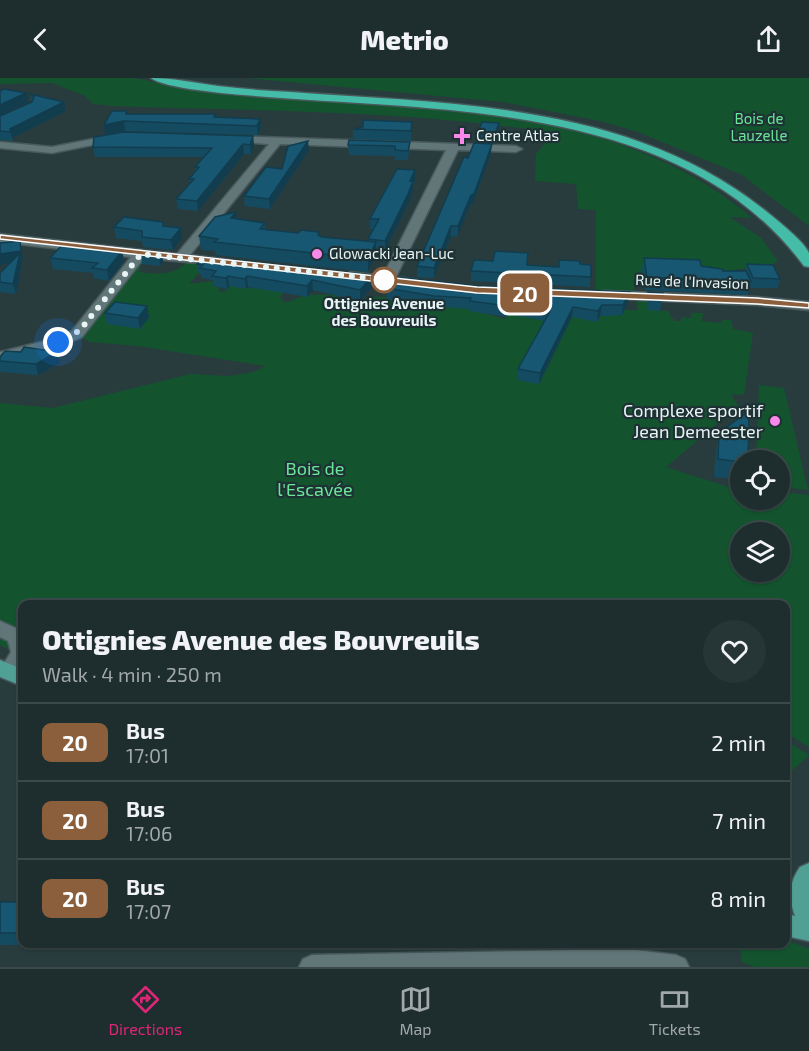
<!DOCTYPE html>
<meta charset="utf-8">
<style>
body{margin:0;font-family:"Exo 2",sans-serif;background:#263536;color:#f1f3f6;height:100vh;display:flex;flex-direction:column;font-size:22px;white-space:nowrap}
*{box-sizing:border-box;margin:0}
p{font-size:20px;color:#a1a8aa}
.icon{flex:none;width:33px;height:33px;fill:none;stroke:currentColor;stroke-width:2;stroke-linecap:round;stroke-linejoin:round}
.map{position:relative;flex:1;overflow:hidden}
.drawer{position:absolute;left:18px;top:522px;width:772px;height:348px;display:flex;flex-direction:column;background:#1e2d2e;border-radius:12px;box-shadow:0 2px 4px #0004,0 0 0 2px #3c494a}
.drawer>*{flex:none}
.badge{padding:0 12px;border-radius:9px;font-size:21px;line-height:39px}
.tools{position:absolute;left:730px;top:372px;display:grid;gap:12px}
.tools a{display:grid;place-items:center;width:60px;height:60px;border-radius:50%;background:#1e2d2e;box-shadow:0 2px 4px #0004,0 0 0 2px #3c494a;font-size:30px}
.you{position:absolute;width:30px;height:30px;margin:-15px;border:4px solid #fff;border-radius:50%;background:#1a73e8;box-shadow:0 0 0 9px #1a73e833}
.map>.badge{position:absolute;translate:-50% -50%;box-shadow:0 0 0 3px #fff}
.round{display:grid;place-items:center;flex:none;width:63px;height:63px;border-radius:32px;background:#263536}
.summary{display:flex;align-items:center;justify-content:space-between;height:102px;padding:0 24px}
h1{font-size:28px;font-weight:800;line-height:45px}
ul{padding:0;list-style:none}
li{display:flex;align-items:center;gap:18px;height:78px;padding:0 24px;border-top:2px solid #3c494a}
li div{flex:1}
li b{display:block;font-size:22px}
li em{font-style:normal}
li .badge{min-width:66px;font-weight:700;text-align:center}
header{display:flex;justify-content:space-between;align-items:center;height:78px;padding:0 24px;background:#1e2d2e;font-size:27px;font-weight:800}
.tabs{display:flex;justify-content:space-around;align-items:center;height:84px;border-top:2px solid #3c494a;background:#1e2d2e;font-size:16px;color:#a1a8aa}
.tabs a{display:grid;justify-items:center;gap:3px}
.tabs .active{color:#db2777}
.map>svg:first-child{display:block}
</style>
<header><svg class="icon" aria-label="back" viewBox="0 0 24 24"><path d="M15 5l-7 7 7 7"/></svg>Metrio<svg class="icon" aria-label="share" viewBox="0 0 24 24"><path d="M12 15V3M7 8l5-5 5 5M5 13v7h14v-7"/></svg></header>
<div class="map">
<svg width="809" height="889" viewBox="0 0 809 889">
<rect width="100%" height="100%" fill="#283c3e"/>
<g fill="#13542f" fill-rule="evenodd">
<path d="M0,0C44,0 88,0 132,0C144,1 156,5 168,7C198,12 228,17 258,19C426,33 616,24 752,140L729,139L760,159L778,183L762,191H736L743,206L633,202L634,214L596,212V132L578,131L576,106L535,103L536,76L546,64L547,59L542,53C400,32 256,33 113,28L93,26L85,18L52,5L0,6Z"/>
<path d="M247,0H809V148L742,97L638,54L600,43L503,24Z"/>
<path d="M186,185L206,187L189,206L212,203L214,208L220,210L218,213L225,214L232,205C252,214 264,208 284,214L279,220L284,222L282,224C291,225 293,221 301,219C308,216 322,217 330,217C342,217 347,224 357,226C369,213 395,221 410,223L413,229L419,230L461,229L505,241L508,236L539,229L598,239L613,236L621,238V232H638L636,223L656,224L658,233H669L671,240L674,241V243H681V239L691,240V235H704L701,243L722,245V242H731L733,251L753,255L744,317L731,316L738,328L666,389L741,413V422H780V415L783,414L809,417V669L786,655V526H22V578L0,567V325L53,330L190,296L229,298L254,294L265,288L138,268L90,264L82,259L137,189H141L139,194C155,196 173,198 186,185ZM741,454H780V494H741Z"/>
<path d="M759,307L784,310L808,412L780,409V382H756Z"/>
<path d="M786,663L809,677L786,698Z"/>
<path d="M786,862L809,871V889H755L742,884L739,866H786Z"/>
</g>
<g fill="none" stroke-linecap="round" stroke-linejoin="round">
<g stroke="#48595b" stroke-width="3">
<g id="minor">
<path d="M118,56L122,57V61L52,75L0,70V64L52,69Z"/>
<path d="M230,58L516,68L522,71L516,74L458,72L396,199L417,202L419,205L412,209L350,202L343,198L350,194L383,198L446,72L280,66L190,177L229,182L231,185L229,188L144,180L82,259L63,267L0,284V274L53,261L72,253L131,179L0,164V156L177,176L269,66L226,63V59Z"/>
<path d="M604,213L757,219L809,224V232L757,227L599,220L597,217L599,214Z"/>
<path d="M0,543L22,553V589L16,599L9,602L0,596V592L11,574L8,563L0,559Z"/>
<path d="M628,871L676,877L685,881L689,889H299L303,881L312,877Z"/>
</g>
</g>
<g stroke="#48595b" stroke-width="3">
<g id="major">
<path d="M0,582L22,591V608L0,599Z"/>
<path d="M809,785V863L786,858V836L795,838C788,819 789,805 800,789Z"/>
</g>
</g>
<g stroke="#48595b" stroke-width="3">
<path id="highway" d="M151,0C174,0 196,5 218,8C243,11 267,13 291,14C454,26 633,25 767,134C778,143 804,163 809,175C809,179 809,185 809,189L804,188C684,26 447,33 267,19C244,17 167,12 151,0Z"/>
</g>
<use href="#minor" fill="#617679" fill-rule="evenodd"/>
<use href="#major" fill="#50a095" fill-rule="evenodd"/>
<use href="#highway" fill="#45bca7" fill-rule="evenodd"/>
</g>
<g fill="#154b61">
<path d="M30,16L64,24L66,33L12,60L13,63L0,62V38L31,24Z"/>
<path d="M126,36H216V39L260,41L261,50L258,57L125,53L105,56L104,47Z"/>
<path d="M363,42L412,44L411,63L353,61V51L363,49Z"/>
<path d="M498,54L494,66L477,65V56Z"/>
<path d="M253,58L254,68L251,76H244L198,133L178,131L176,121L190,106L189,101L195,93V89L204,79H95L93,69Z"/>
<path d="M410,64L408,82H395V78L349,77L348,67Z"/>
<path d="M309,72L270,131L245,128L244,118Z"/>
<path d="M491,75L473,126L470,127L458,158L451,159L434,200L417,199V188L468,80Z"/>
<path d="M415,92V102L413,108V113L408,126L385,173L376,172V177L368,194L216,177L215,173L201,172L199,158L237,141L265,145V151L298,155L319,154V157L322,159L368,163V161L373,151H370V141Z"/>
<path d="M163,144L164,148L181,150L182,160L173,172L143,169L142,163L116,160L114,149Z"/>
<path d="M20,163L23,183H22V185L16,216L0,214V195L9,185Z"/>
<path d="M122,173L124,183L109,203L94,200L93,195L53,191L50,180Z"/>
<path d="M162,174L163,184L160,188L142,186L141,175Z"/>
<path d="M644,180L701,188L723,193H746L747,186L780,201L778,210H751L750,207L748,217L645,212L642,192Z"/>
<path d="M197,186L374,207L360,223L313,212L307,219L248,209L246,211L229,208L227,211L213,208V202L201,200V196H199Z"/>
<path d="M580,186L591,187L590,209L471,203V193L527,187L559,189Z"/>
<path d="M477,208L630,214L628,224L622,237L600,238L597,244L572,239L539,306L517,302L518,291L545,243L508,236L507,239L469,233V231L434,228L387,221L386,210Z"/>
<path d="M648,214L663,215L660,233L648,232L647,225Z"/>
<path d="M147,228L149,239L140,251L107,246L105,235Z"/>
<path d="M0,279L60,285L38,297L0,294Z"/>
<path d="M719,355L741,382V402L714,399L716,372Z"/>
<path d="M0,824H22V866H137L136,870L36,872L34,867H0Z"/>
<path d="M212,866H268L212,867Z"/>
</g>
<g fill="#113d4f">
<path d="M26,15L28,24L0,37V27Z"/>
<path d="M64,24L66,33L12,60L10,51Z"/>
<path d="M260,41L261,50L258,57L257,48Z"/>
<path d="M124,43L125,53L105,56L104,47Z"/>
<path d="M499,45L498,54L494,66L495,56Z"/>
<path d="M253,58L254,68L251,76L250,67Z"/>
<path d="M308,63L309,72L270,131L269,121Z"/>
<path d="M243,66L244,76L198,133L197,123Z"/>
<path d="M492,66L491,75L473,126L470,127L458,158V148Z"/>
<path d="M415,92V102L413,108V113L408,126L385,173V163Z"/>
<path d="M236,134L238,147L231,140Z"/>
<path d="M451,148V159L434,200V190Z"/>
<path d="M181,150L182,160L173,172L171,162Z"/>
<path d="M20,163L23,183H22V185L16,216L13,206L18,184L0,187V176Z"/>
<path d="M376,164V177L368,194V181Z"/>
<path d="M122,173L124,183L109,203L107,192Z"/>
<path d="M162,174L163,184L160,188L159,177Z"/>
<path d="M373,197L374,207L360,223V212Z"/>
<path d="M228,198L229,208L227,211L226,200Z"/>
<path d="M247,198L248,209L246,211L245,201Z"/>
<path d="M312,202L313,212L307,219V208Z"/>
<path d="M630,214L628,224L622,237L623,227Z"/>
<path d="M602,227L600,238L597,244L598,233Z"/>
<path d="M147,228L149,239L140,251L138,240Z"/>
<path d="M573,229L572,239L539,306L540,295Z"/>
<path d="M57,274L60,285L38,297L36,286Z"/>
</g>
<g fill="#185771" stroke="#113d4f" stroke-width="1.5">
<path d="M4,11L26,15L0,27V13Z"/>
<path d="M30,16L64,24L10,51L11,54L0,53V38L32,24L34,19Z"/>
<path d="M112,33H126V36H216L214,39L260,41L257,48L124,43L104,47Z"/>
<path d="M363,42L412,44L411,53L353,51L363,49Z"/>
<path d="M482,44L499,45L495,56H477Z"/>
<path d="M124,54L253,58L250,67L243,66L197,123L176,121L194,101H189L199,89H195L212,70L93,69L94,59Z"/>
<path d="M349,62L410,64L408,73L395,72V68L348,67Z"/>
<path d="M308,63L269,121L244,118L266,89L282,91L288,68Z"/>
<path d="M474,65L492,66L474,116L471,117L458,148H451L434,190L417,188L464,79L468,80Z"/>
<path d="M397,91L415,92L410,103H413L408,116L385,163L368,161L379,141H370Z"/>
<path d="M236,134L231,140L265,145L260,151L298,155L301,152L319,154L318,157L322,159L376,164L368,181L214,164L218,161L199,158L215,139Z"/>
<path d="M124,139L163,144V148L181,150L171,162L142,159V153L114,149Z"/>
<path d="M20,163L21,173L0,176V165Z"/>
<path d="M61,168L122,173L107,192L92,190L98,185L50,180Z"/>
<path d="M143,172L162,174L159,177L141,175Z"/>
<path d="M495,173L528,175L527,187L559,189V182L580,183V186L591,187V199L471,193L474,182L493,183Z"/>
<path d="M20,175L13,206L0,204V195Z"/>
<path d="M204,179L373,197L360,212L312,202L307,208L247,198L245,201L228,198L226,200L212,198L216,193L200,190L203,187L197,186Z"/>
<path d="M644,180L700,182L701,188L722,191L723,193H746L751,204L647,199Z"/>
<path d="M747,186L773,187L780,201L753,200Z"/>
<path d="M388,198L477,208L630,214L623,227H602L598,233L573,229L540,295L518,291L550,233L508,226L507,228L470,223L471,220L434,218L386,210Z"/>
<path d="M648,214L663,215L662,222L649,221Z"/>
<path d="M115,224L147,228L138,240L105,235Z"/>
<path d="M24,269L57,274L36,286L0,283V279L5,273L21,274Z"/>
<path d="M749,333L748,382H741V384L718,381L719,355Z"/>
<rect x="0" y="824" width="22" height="31"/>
</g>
<path fill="#8b5e3c" stroke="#fff" stroke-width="1.5" d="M0,157L477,209L757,220L809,225V230L757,226L477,215L0,161Z"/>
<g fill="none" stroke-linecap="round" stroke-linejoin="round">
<path stroke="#e9f4f5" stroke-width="6" stroke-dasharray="0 10.8" d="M58,264L69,260L81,251L141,176L388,202H384"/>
</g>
<g fill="#f888ea" stroke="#1e3134" stroke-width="2">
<path d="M459 49h6v6h6v6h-6v6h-6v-6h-6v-6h6z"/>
<circle cx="317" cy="176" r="6"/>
<circle cx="775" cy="343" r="6"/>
</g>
<circle fill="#fff" stroke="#8b5e3c" stroke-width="3" cx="384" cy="202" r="12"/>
<g text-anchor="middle" stroke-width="4.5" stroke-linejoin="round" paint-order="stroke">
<g font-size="15" fill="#6be598" stroke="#1e3134">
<text x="759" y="46">Bois de<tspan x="759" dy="17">Lauzelle</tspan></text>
</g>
<g font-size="15" fill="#e9f4f5" stroke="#1e3134" text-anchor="start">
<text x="476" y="63">Centre Atlas</text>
<text x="329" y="181">Glowacki Jean-Luc</text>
</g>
<g font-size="15" fill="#e9f4f5" stroke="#1e3134">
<text transform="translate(692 204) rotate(2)" y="5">Rue de l'Invasion</text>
</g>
<g font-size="15" font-weight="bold" fill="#e9f4f5" stroke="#1e3134">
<text x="384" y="231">Ottignies Avenue<tspan x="384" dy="17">des Bouvreuils</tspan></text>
</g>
<g font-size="18" fill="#e9f4f5" stroke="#1e3134" text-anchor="end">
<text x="763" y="339">Complexe sportif<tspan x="763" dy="21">Jean Demeester</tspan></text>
</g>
<g font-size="18" fill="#6be598" stroke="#1e3134">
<text x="315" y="397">Bois de<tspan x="315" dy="21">l'Escavée</tspan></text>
</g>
</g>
</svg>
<div class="tools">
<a><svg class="icon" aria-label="locate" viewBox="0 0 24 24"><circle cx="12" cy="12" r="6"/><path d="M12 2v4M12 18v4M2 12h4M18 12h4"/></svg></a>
<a><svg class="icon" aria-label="layers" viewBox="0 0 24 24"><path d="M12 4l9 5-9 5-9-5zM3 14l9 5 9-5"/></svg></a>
</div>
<div class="you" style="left:58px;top:264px"></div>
<b class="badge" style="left:525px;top:215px;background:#8b5e3c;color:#fff">20</b>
<section class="drawer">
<div class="summary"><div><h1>Ottignies Avenue des Bouvreuils</h1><p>Walk · 4 min · 250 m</p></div><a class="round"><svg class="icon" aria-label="heart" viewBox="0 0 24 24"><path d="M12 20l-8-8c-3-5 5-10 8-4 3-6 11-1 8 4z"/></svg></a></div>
<ul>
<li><span class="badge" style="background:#8b5e3c;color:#fff">20</span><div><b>Bus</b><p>17:01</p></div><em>2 min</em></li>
<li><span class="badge" style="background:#8b5e3c;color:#fff">20</span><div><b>Bus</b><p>17:06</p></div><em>7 min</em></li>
<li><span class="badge" style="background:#8b5e3c;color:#fff">20</span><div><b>Bus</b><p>17:07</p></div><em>8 min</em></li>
</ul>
</section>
</div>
<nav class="tabs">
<a class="active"><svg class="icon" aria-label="directions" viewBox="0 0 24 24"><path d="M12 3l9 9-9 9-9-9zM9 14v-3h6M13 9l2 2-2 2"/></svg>Directions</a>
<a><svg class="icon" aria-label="map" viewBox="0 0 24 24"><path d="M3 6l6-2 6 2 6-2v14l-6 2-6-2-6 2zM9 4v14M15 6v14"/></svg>Map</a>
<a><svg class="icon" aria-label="tickets" viewBox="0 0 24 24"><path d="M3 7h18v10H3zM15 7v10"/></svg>Tickets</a>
</nav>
